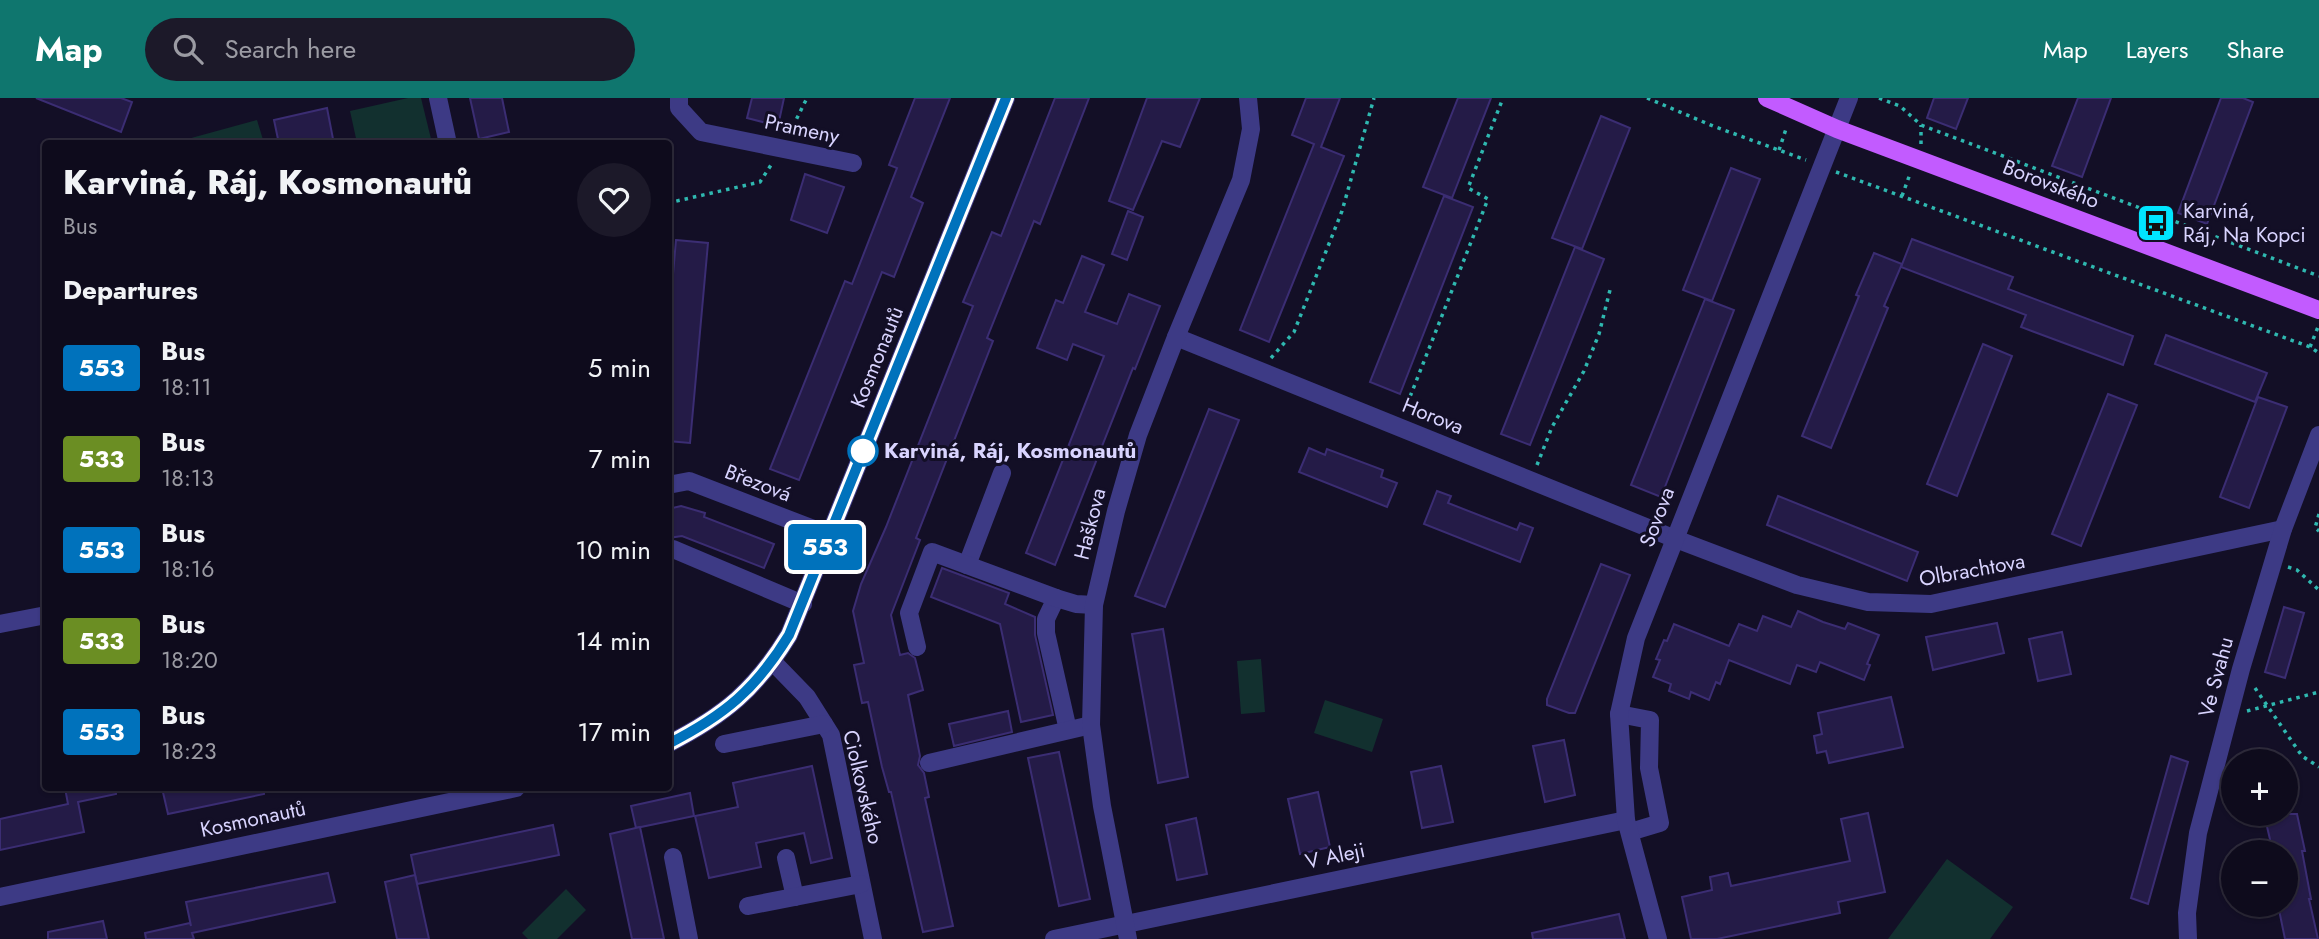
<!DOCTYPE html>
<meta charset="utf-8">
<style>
body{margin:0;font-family:Jost,sans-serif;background:#1c1929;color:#f1f3f6;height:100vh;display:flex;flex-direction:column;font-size:26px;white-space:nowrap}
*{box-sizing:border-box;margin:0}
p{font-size:23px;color:#9b9ba3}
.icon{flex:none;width:38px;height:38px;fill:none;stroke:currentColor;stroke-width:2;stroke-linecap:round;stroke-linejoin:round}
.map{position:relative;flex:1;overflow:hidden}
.details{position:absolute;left:42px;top:42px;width:630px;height:651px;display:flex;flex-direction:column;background:#0e0b1c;border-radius:7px;box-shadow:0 2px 5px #0004,0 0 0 2px #2e2b3b}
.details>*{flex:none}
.badge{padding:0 14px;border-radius:5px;font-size:24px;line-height:46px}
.controls{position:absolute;left:2221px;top:651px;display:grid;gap:14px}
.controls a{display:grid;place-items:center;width:77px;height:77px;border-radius:50%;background:#0e0b1c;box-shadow:0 2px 5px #0004,0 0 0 2px #2e2b3b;font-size:35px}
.map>.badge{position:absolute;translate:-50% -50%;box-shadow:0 0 0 4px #fff}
h2{padding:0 21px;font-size:26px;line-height:63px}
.round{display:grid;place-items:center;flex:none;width:74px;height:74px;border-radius:37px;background:#1c1929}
.summary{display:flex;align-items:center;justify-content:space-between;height:119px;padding:0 21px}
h1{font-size:33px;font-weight:800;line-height:52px}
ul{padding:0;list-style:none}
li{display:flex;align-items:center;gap:21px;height:91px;padding:0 21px}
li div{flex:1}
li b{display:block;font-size:26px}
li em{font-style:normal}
li .badge{min-width:77px;font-weight:700;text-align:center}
header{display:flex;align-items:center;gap:42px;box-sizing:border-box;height:98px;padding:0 35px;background:#0f766e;color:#fff}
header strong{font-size:33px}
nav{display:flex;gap:38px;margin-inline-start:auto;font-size:24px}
.search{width:490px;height:63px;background:#1c1929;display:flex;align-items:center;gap:18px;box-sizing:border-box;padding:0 24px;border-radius:38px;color:#9b9ba3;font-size:26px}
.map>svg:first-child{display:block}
</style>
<header>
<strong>Map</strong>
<div class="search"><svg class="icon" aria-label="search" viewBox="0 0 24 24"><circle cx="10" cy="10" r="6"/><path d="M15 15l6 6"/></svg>Search here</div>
<nav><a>Map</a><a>Layers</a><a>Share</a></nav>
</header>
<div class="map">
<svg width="2319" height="841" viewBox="0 0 2319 841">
<rect width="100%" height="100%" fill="#130f26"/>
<g fill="#12302f">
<path d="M408,0H421L432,45H357L350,13Z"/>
<path d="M257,22L264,45H173Z"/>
<path d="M1261,561L1265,614L1241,616L1237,563Z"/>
<path d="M1325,602L1383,621L1372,654L1314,635Z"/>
<path d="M1947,761L2013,809L1990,841H1888Z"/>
<path d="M566,791L586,812L557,841H528L522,835Z"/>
</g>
<g fill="#241b47" stroke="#3b2d73" stroke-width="2">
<path d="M36,0H121L132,4L121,34Z"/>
<path d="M470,0H502L509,34L479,41Z"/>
<path d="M752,0H784L778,28L747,20Z"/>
<path d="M915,0H950L911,99L923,105L894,179L882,174L799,382L770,371L845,183L852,186L897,70L889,67Z"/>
<path d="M1055,0H1089L1040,126L1034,123L987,240L993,243L916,440L920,442L891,517L900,557L908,555L915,560L923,592L908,597L920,658L918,667L924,675L929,699L925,700L953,828L923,834L891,694H889L882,669L868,604L862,605L854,567L864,565L853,513L861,486L886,429L973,208L963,204L992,134L1001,138Z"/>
<path d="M1147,0H1200L1180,49L1162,43L1133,112L1109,103Z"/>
<path d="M1306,0H1340L1321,49L1344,58L1269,244L1240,232L1314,46L1292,37Z"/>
<path d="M1458,0H1491L1452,100L1423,89Z"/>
<path d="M1934,0H1968L1956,31L1927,20Z"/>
<path d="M2078,0H2111L2082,79L2052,68Z"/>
<path d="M2221,0H2243L2253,4L2207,126L2178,115Z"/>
<path d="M327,10L334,46H279L274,22Z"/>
<path d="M1601,18L1630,30L1582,151L1552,140Z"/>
<path d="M1731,70L1760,81L1712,203L1683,192Z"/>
<path d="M805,76L844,89L827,135L791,122Z"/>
<path d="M1444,98L1473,109L1400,296L1370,284Z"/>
<path d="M1128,113L1143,119L1127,162L1112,156Z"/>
<path d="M1912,141L2013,179L2008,191L2133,238L2123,267L2021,229L2026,217L1901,169Z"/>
<path d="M676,142L708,145L690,345L668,343V234Z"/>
<path d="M1575,149L1604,161L1530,347L1501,336Z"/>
<path d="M1874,155L1902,166L1884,208L1888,210L1831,350L1802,338L1859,198L1856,197Z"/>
<path d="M1082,158L1104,167L1085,214L1117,226L1129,196L1160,208L1135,271L1133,270L1055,467L1026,455L1104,258L1073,246L1067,262L1037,250L1056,202L1063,205Z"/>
<path d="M1705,201L1734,212L1661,399L1631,387Z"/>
<path d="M2166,237L2267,275L2255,304L2155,266Z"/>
<path d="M1983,246L2012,258L1957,398L1927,386Z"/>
<path d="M2108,296L2137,307L2081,448L2052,436Z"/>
<path d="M2258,299L2287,309L2249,410L2220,399Z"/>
<path d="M1209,311L1239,322L1165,509L1135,498Z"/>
<path d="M1309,350L1325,357L1327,351L1383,372L1381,379L1397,385L1387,409L1299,374Z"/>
<path d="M1437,393L1451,398L1448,405L1517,432L1520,425L1533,430L1520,464L1424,426Z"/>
<path d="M1778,398L1918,454L1907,483L1767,427Z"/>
<path d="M681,408L705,415L704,419L774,446L764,470L682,438L668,440V411Z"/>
<path d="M1601,466L1630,477L1575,615H1569L1547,607V601Z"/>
<path d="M942,470L1009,495L1005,506L1035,519V537L1053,617L1021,624L1000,526L931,499Z"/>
<path d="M2284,509L2304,515L2285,580L2265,574Z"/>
<path d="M1798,513L1823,524L1845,531L1848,525L1879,537L1867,566L1870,567L1864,582L1820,564L1816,574L1797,567L1790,586L1729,562L1720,586L1716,584L1709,602L1691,594L1689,601L1669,593L1671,586L1653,579L1660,562L1656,561L1664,542L1667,543L1674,526L1729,548L1739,526L1757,533L1763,518L1791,529Z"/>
<path d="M1997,525L2004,555L1933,572L1926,539Z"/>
<path d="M1163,531L1188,679L1158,685L1132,536Z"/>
<path d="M2062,534L2071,576L2038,583L2029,541Z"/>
<path d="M1891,599L1903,649L1829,665L1826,653L1817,655L1814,638L1822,636L1818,615Z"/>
<path d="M1008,613L1012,634L954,648L949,626Z"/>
<path d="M1564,642L1575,697L1545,704L1533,648Z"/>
<path d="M1059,654L1090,801L1059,808L1028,660Z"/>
<path d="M2171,658L2188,664L2148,806L2131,800Z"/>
<path d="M812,668L832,760L811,765L804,735L756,745L761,769L709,780L695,718L738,709L733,685Z"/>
<path d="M1441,668L1453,724L1422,730L1411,674Z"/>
<path d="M65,690H116V696L78,704L84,734L0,752V721L68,706Z"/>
<path d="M162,690H264V696L168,716Z"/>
<path d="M1318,694L1330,749L1300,756L1288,701Z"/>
<path d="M690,695L694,718L636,730L631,708Z"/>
<path d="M1868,715L1885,794L1838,804L1840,815L1717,841H1691L1682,799L1712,792L1710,779L1728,775L1731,788L1850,763L1841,721Z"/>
<path d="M2264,716H2297L2305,753H2302L2311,801H2309L2318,841H2285L2278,807H2286V754H2273Z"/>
<path d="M1196,720L1207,776L1177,782L1166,727Z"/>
<path d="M553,727L559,757L417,786L411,757Z"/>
<path d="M640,729L664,841H632L610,736Z"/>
<path d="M328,775L335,804L192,835L194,841H146L145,835L190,825L191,828L186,804Z"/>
<path d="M415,777L429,841H397L385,784Z"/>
<path d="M1619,816L1625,841H1533L1532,835Z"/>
<path d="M103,823L107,841H48V834Z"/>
</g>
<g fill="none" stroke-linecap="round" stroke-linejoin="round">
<g stroke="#2fb8b0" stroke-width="3.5" stroke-dasharray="3.5 5" stroke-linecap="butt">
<path d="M1647,0L1713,28L1806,62"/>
<path d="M1879,0L1900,8L1921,27L2319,178"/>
<path d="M789,36L807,0"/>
<path d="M1921,46V27"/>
<path d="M1779,52L1787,28"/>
<path d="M1836,74L2310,249L2319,255"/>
<path d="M1902,98L1910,76"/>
<path d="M668,105L760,84L771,67"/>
<path d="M2310,249L2318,229"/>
<path d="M1271,260L1294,234L1342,113L1374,0"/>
<path d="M1404,314L1488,101L1468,90L1503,0"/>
<path d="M1537,367L1552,329L1584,273L1599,236L1611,188"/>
<path d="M2319,416L2315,430L2319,433"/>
<path d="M2288,469L2297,472L2319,492"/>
<path d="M2255,590L2302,658L2319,669"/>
<path d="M2247,613L2319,594"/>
</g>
<g stroke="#3d3a85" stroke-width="18">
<path d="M438,0L448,46"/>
<path d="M679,0V10L701,34L853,65"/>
<path d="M1176,239L1673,440L1797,487L1868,504L1931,506L2283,431"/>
<path d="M668,387L689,383L829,437"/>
<path d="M668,452L673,451L803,506"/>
<path d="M967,467L1002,375"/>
<path d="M1056,500L1046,521V535L1068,632"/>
<path d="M0,526L46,517"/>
<path d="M917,549L909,515L932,454L1056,500L1076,506L1094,507"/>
<path d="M773,564L807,599L831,637L873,841"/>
<path d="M1619,616L1650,622L1649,670L1660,725L1630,734"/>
<path d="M668,646C725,617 756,591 789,537L1006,0"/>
<path d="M724,646L824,626"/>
<path d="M929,665L1091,627"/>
<path d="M673,759L689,841"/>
<path d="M786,760L795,799"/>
<path d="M0,799L516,690"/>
<path d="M748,808L861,786"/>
<path d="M1054,841L1626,722"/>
<path d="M1128,841L1102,708L1091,627L1094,507L1116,413L1138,337L1176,239L1241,82L1251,31L1248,0"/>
<path d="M1658,841L1626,722L1619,616L1636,540L1849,0"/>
<path d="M2188,841L2187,815L2198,735L2241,571L2283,431L2319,337"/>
</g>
<path stroke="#c25bff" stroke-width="18" d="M1767,0L1837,31L2319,212"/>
</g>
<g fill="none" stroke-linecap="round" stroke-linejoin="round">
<g stroke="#fff" stroke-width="16">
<path id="line" d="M668,646C725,617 756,591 789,537L1006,0"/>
</g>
<use href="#line" stroke="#0072bc" stroke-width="10"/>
</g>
<defs>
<g id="bus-square" transform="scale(2.0125)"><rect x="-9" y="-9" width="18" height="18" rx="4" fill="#00e5ff" stroke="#130f26"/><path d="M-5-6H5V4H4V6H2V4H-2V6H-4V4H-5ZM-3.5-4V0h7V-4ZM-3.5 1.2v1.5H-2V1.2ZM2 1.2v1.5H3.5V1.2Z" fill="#111"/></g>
</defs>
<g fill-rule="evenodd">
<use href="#bus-square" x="2156" y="125"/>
</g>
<circle fill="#fff" stroke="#0072bc" stroke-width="3.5" cx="863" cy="353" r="14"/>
<g text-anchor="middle" stroke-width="6" stroke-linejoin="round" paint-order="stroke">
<g font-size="21" fill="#d9d4ff" stroke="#130f26">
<text transform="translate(802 31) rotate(12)" y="7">Prameny</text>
<text transform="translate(2051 86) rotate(21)" y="7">Borovského</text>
<text transform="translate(877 259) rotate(-68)" y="7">Kosmonautů</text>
<text transform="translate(1433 318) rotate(22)" y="7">Horova</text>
<text transform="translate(758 385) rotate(21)" y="7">Březová</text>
<text transform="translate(1657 419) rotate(-69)" y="7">Sovova</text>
<text transform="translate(1090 426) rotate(-76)" y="7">Haškova</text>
<text transform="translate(1972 472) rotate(-10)" y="7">Olbrachtova</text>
<text transform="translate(2216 579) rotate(-75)" y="7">Ve Svahu</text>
<text transform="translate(863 689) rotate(77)" y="7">Ciolkovského</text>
<text transform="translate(253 721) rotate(-12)" y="7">Kosmonautů</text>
<text transform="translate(1335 758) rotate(-12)" y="7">V Aleji</text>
</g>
<g font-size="21" fill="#d9d4ff" stroke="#130f26" text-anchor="start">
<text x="2183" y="120">Karviná,<tspan x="2183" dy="24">Ráj, Na Kopci</tspan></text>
</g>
<g font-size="21" font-weight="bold" fill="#d9d4ff" stroke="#130f26" text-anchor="start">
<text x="884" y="360">Karviná, Ráj, Kosmonautů</text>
</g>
</g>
</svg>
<div class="controls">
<a>+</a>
<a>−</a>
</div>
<b class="badge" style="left:825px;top:449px;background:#0072bc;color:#fff">553</b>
<section class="details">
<div class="summary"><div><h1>Karviná, Ráj, Kosmonautů</h1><p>Bus</p></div><a class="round"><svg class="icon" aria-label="heart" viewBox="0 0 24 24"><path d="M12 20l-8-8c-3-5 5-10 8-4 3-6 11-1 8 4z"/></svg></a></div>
<h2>Departures</h2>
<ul>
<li><span class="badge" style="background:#0072bc;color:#fff">553</span><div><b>Bus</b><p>18:11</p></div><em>5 min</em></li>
<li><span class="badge" style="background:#6b8e23;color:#fff">533</span><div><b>Bus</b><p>18:13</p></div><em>7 min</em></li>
<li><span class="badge" style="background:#0072bc;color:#fff">553</span><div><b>Bus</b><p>18:16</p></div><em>10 min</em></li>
<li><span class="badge" style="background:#6b8e23;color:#fff">533</span><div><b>Bus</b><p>18:20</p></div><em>14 min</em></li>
<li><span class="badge" style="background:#0072bc;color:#fff">553</span><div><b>Bus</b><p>18:23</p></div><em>17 min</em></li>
</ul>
</section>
</div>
